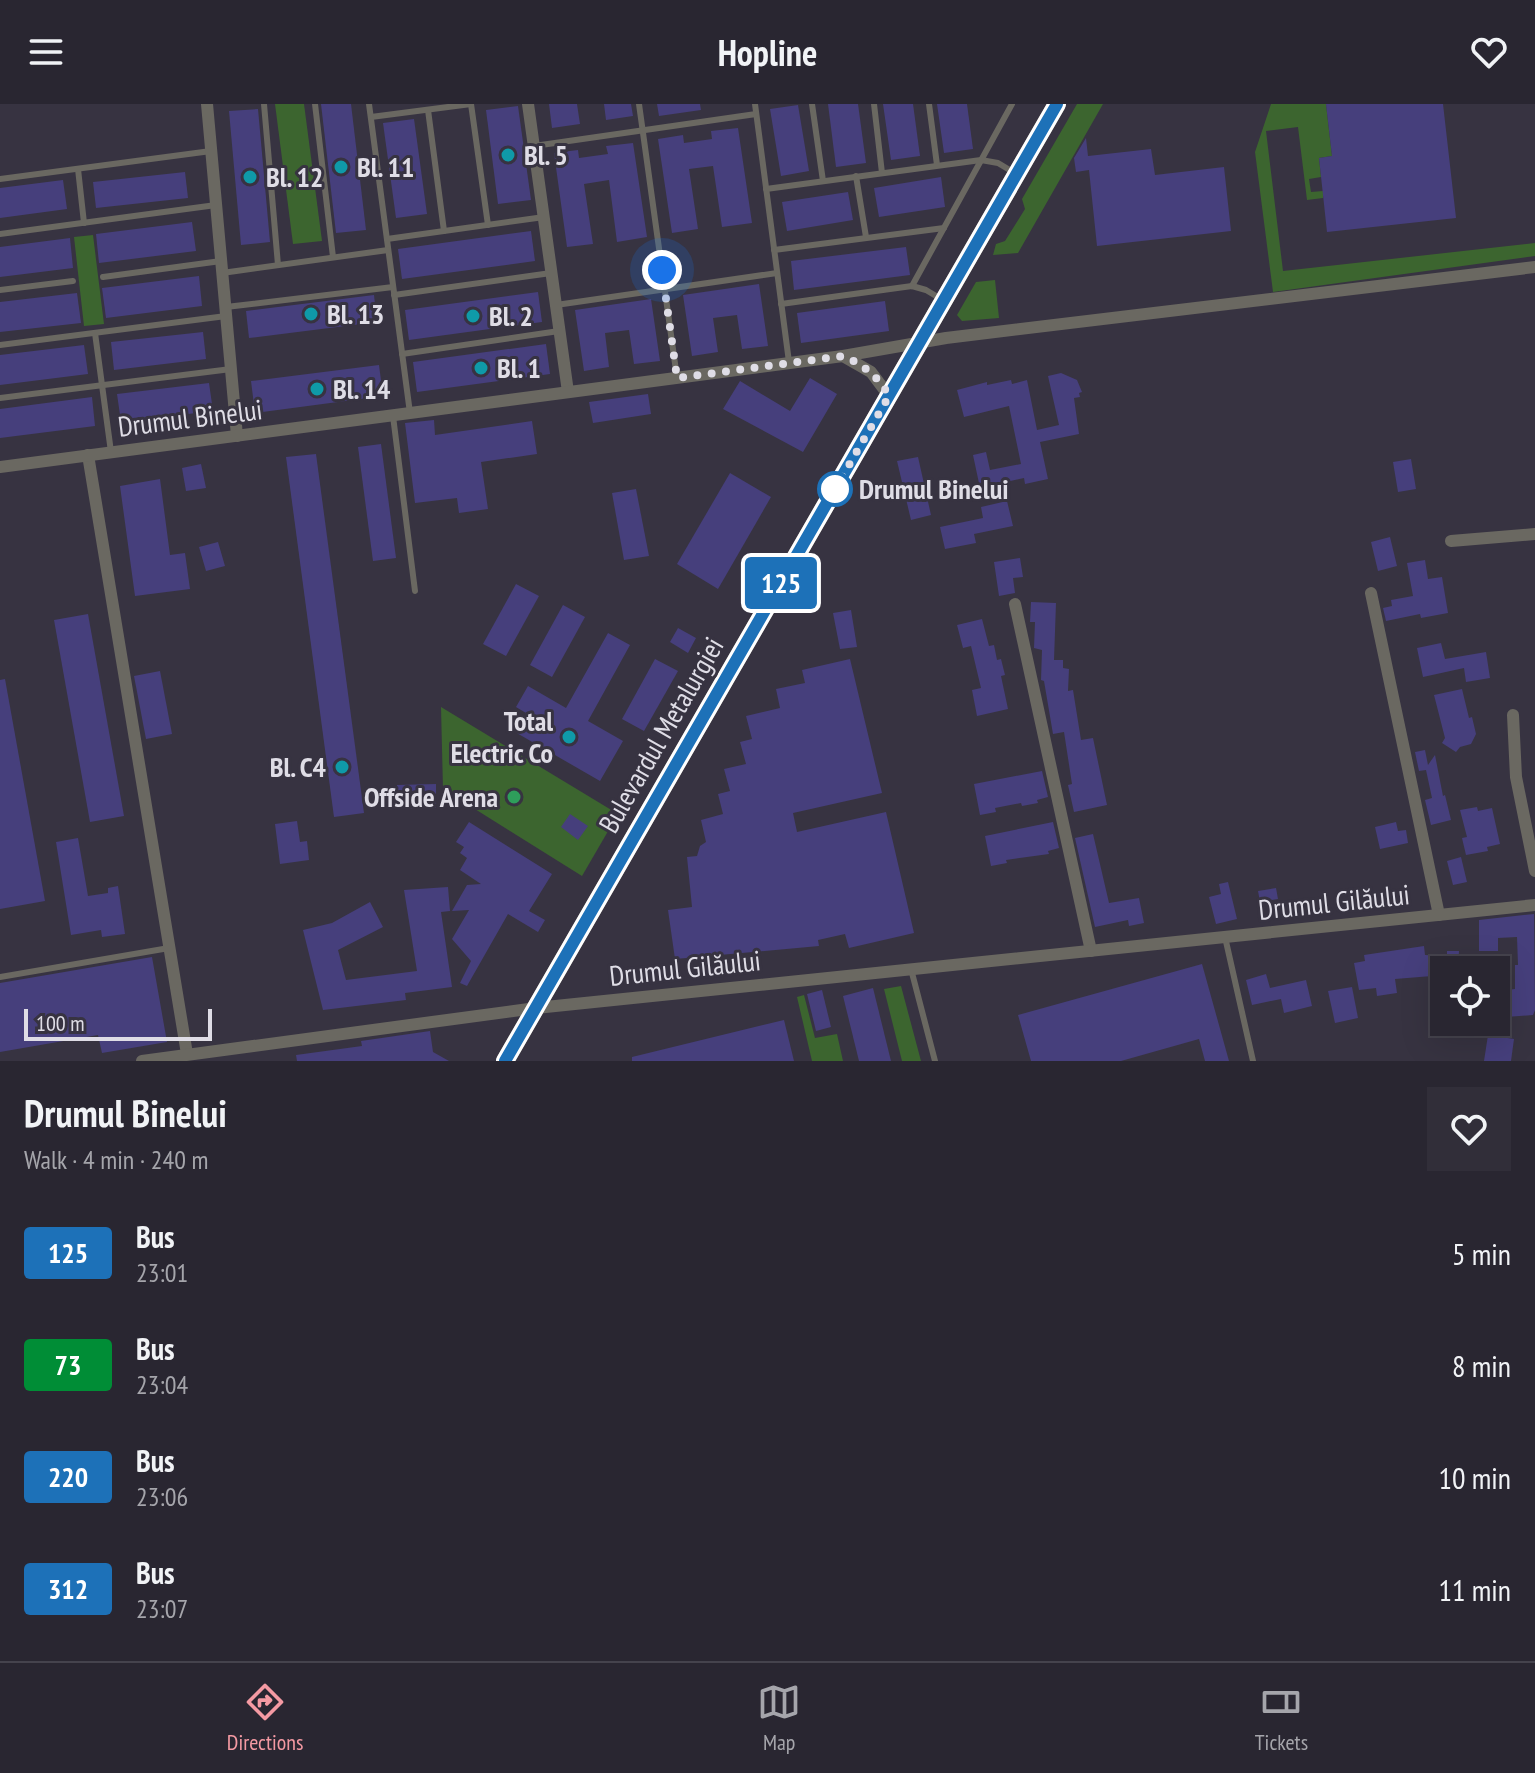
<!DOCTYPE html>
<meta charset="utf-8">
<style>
body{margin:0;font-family:"PT Sans Narrow",sans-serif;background:#312e39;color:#f1f3f6;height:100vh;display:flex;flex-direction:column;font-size:30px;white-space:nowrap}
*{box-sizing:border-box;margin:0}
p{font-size:26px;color:#a5a5ab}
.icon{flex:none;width:44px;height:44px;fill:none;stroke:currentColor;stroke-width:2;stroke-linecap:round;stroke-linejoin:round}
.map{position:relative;height:957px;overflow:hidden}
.side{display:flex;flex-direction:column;background:#292631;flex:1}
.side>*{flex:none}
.badge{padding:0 16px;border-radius:6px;font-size:28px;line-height:52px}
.fabs{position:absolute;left:1430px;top:852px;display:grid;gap:16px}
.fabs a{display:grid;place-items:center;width:80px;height:80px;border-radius:0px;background:#292631;box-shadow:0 8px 32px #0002,0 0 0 2px #45434d;font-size:40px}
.scale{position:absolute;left:24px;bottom:20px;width:188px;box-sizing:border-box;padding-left:8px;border:4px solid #dfdde6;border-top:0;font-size:22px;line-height:28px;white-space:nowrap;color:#dfdde6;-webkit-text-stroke:6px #373341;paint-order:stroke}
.you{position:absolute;width:40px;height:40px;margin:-20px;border:6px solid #fff;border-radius:50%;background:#1a73e8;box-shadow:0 0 0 12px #1a73e833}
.map>.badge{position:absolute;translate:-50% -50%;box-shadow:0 0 0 4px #fff}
.round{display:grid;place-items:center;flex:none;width:84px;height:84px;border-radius:0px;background:#312e39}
.headline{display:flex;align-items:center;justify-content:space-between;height:136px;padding:0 24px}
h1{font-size:38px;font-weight:700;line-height:60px}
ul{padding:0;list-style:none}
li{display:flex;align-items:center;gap:24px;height:112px;padding:0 24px}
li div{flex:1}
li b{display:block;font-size:30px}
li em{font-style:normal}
li .badge{min-width:88px;font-weight:700;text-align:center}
header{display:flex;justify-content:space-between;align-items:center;height:104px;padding:0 24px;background:#292631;font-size:36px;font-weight:700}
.menu{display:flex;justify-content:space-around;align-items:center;height:112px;border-top:2px solid #45434d;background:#292631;font-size:22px;color:#a5a5ab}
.menu a{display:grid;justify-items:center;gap:4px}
.menu .active{color:#f49aa3}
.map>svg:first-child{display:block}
</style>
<header><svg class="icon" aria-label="menu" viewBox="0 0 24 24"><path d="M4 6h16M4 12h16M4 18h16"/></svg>Hopline<svg class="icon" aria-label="heart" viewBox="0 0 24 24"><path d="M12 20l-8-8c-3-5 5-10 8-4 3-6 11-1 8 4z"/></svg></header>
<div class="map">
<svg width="1535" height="957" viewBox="0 0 1535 957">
<rect width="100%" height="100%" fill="#373341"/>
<g fill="#3c652f">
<path d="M275,0H304L322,137L293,140Z"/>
<path d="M1077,0H1103L1018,149L993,151L996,140L1005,137L1025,105L1022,95Z"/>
<path d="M1271,0H1326L1332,52L1319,54L1321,73L1309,75L1311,88L1323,87V94L1307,96L1298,23L1266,27L1283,167L1535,139V152L1273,188L1255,48Z"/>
<path d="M93,131L104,220L84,222L74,133Z"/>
<path d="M995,176L999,214L962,217L957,211L976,178Z"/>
<path d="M441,603L618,710L582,772L443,685Z"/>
<path d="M901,882L921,957H902L884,885Z"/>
<path d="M804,891L815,934L837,930L843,957H812L797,893Z"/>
</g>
<g fill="#463f7c">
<path d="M321,0H351L366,126L336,129Z"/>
<path d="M549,0H577L580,20L552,24Z"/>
<path d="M604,0H631L633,12L606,16Z"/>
<path d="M657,0H700L701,6L659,12Z"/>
<path d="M828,0H858L866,59L836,63Z"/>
<path d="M883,0H913L920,52L891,56Z"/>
<path d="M937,0H967L973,45L944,49Z"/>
<path d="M1326,0H1443L1456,114L1327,128L1319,54L1332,52Z"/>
<path d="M798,1L809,67L781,72L770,5Z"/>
<path d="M518,2L531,96L498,100L486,6Z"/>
<path d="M258,5L270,138L241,141L229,7Z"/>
<path d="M414,15L427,110L396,114L383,19Z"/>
<path d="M738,24L752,119L722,123L713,62L689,65L698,125L672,129L658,35L683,31L684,39L712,35L711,27Z"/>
<path d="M1086,34L1088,52L1151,45L1155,71L1224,63L1231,127L1097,142L1089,66L1076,68L1074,54Z"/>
<path d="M633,39L647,133L617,138L609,76L584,80L593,140L567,143L554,49L578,46L579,54L608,50L606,42Z"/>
<path d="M185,68L188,94L96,104L93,78Z"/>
<path d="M941,73L945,103L879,113L874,84Z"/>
<path d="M63,76L67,105L0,114V84Z"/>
<path d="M848,88L853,116L787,127L782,98Z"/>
<path d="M192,118L196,147L99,159L96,130Z"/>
<path d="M531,127L535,157L402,175L398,145Z"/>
<path d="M70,134L73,164L0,173V143Z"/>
<path d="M906,143L910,171L794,186L791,157Z"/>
<path d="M199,172L202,202L106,214L102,184Z"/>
<path d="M759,180L768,242L742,245L737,211L713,214L718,248L692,252L683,191Z"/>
<path d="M538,188L542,218L409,236L405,206Z"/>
<path d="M77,189L81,219L0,228V198Z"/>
<path d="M374,191L377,218L249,234L246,207Z"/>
<path d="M651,195L660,257L634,260L629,226L605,229L609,263L584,267L575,206Z"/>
<path d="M885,197L889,227L801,239L797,209Z"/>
<path d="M203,228L206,255L114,266L111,238Z"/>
<path d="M546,240L550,270L417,288L413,258Z"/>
<path d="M84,241L88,270L0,281V251Z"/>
<path d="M379,261L383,292L255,309L251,277Z"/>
<path d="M1061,269L1077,276L1082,288L1079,289L1080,293L1074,294L1079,330L1040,338L1048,375L1025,380L1024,374L980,384L973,351L986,348L990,366L1021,360L1009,302L964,313L957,286L987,278V281L1011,276L1012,280L1027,276L1037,326L1059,321L1048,272Z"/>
<path d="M810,274L837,290L803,348L723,305L740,277L790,307Z"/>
<path d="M209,279L213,307L121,318L117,290Z"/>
<path d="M648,290L651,310L593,319L589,298Z"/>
<path d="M92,293L95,322L0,334V305Z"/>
<path d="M434,316L435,331L532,317L537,350L481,358L488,405L459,409L457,394L415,399L405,319Z"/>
<path d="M381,340L396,454L373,457L358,343Z"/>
<path d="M316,350L364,709L334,713L286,353Z"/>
<path d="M918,353L931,411L911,416L897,357Z"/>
<path d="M1411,355L1416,385L1398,388L1393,358Z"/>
<path d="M201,360L206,384L186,387L182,364Z"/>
<path d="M730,369L771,393L718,485L677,460Z"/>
<path d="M160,375L170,451L185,449L190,485L135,492L120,382Z"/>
<path d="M636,385L649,452L624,456L612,389Z"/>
<path d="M1007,397L1013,422L974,430L976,439L945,445L940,423L983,414L981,403Z"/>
<path d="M1390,433L1397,462L1378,467L1371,438Z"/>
<path d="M218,438L225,462L206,467L199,443Z"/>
<path d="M1020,454L1023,473L1013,474L1015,489L999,492L994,458Z"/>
<path d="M1425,456L1428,475L1442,473L1448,509L1421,514L1420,510L1386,517L1383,504L1392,502L1391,496L1413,492L1407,459Z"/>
<path d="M516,480L539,492L506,552L483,540Z"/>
<path d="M1031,498L1056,499L1054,556H1063V564L1069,565L1068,587L1073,586L1081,636L1093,634L1107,701L1074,708L1068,681L1072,680L1064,628L1053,630L1044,577L1041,576L1042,546L1034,544L1035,518H1030Z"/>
<path d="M563,501L585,513L552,573L530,561Z"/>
<path d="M851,506L857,543L840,545L833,509Z"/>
<path d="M88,510L124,712L90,718L54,516Z"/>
<path d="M982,515L989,542L994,541L997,556L1001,555L1005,571L1001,572L1008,605L977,612L972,586L981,584L971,542L963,544L957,521Z"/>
<path d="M678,524L696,534L688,549L670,538Z"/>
<path d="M608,529L630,541L588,617L623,637L600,677L515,628L526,609L516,603L528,582L566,604Z"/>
<path d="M1441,539L1445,555L1486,548L1490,574L1466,578L1464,564L1423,573L1417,544Z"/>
<path d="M655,555L678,567L644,627L622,615Z"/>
<path d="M850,555L882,689L793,709L797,728L886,708L914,829L849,844L845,830L818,836L819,842L675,855L668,806L692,803L687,753L697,752L700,742L706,738L701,716L723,710L718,690L730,687L724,665L746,660L740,638L752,635L746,612L780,604L776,585L805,579L802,566Z"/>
<path d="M160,567L172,630L146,635L134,572Z"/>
<path d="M5,575L45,797L0,805V576Z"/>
<path d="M1462,585L1469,614L1472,613L1476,630L1471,640L1460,643L1456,648L1442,639L1445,634L1434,591Z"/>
<path d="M1425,646L1428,661L1435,651L1443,692L1445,691L1451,716L1431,721L1425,696L1432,694L1426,666L1419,667L1415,648Z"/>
<path d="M1042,667L1048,693L1037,696L1038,699L1022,702L1021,699L995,704L996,708L980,711L974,680Z"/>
<path d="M436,680V704L398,705L397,681Z"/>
<path d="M1477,703L1478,707L1492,704L1500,740L1487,743L1488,747L1466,751L1462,734L1467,733L1460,706Z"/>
<path d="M570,710L588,722L578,736L561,723Z"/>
<path d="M297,717L300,738L307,737L309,756L280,760L275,720Z"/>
<path d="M469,718L552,770L529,807L545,816L538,828L508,810L467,882L460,879L471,857L452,835L469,806L452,807L467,781L481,780L460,766L467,754L460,749L464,743L456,738Z"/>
<path d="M1053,718L1059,744L1048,747L1049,750L1006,756L1007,759L991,762L985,732Z"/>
<path d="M1396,718L1398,727L1406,726L1408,739L1380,745L1375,723Z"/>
<path d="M1093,730L1109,799L1139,794L1144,819L1129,822L1128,816L1095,823L1075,734Z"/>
<path d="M78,734L88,792L108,789V784L118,782L125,830L102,833L101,826L71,831L56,738Z"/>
<path d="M1461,753L1467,778L1453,781L1447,757Z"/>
<path d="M1228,778L1237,815L1216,820L1209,793L1221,790L1219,780Z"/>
<path d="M448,783L450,807L441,808L452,883L405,889L406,896L323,906L303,826L332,819L370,798L383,823L338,846L346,876L417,867L404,786Z"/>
<path d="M1276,784L1278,795L1260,798L1258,787Z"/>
<path d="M1534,810L1535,906L1533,911L1506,913V886L1515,885V861H1518L1517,833L1498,834V847H1479V816Z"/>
<path d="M1424,842L1425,851L1447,852V847H1459L1458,866H1444V879L1432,878V872L1395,875L1397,889L1377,892L1376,884L1359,886L1354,859L1365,857L1364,851Z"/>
<path d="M152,853L167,938L102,949L98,931L0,948V879Z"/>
<path d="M1202,860L1229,957H1205L1199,935L1121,957H1031L1018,911Z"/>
<path d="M1266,870L1270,884L1306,876L1312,902L1284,909L1281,895L1252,901L1246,876Z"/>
<path d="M1352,883L1358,914L1335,919L1328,887Z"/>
<path d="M873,884L891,957H859L843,892Z"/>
<path d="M822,886L831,923L816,927L807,890Z"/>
<path d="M784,916L794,957H632V953Z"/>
<path d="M430,927L433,948L449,957H297L296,951L362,942L361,937Z"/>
<path d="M1488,931L1514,935L1511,957H1484Z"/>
</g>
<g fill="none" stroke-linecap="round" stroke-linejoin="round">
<g stroke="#6a6861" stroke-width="6">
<path d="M264,0L278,161"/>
<path d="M315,0L333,153"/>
<path d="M369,0L410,309"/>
<path d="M471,0L488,121"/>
<path d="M639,0L677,274"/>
<path d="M755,0L789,258"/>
<path d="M812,0L823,77"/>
<path d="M874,0L882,69"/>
<path d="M929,0L937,61"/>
<path d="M428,6L444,127"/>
<path d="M371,13L471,0"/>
<path d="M534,42L756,10"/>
<path d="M78,65L84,119"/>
<path d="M856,72L866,133"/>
<path d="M0,75L211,47"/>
<path d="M766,85L981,56L998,59L1013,68"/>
<path d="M0,130L216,101"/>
<path d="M387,135L544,113"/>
<path d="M774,146L944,124"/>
<path d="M222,169L388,146"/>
<path d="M103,173L221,157"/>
<path d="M912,182L1012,0"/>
<path d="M0,186L73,177"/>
<path d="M394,191L551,169"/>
<path d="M781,200L912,182L926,186L941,195"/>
<path d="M556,201L777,169"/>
<path d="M226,203L393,183"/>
<path d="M95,229L111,348"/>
<path d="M0,241L226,212"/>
<path d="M402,250L559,227"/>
<path d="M0,294L231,265"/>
<path d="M393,312L415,487"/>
<path d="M1225,833L1253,957"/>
<path d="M911,865L935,957"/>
<path d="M0,873L169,844"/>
</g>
<g stroke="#6a6861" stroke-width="12">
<path d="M207,0L237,332"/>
<path d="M528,0L568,288"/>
<path d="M843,252L871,268L889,292"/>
<path d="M88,351L187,950"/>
<path d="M0,363L843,252L946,234L1535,163"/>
<path d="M1451,437L1535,430"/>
<path d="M1371,489L1439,811"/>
<path d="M1015,500L1091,847"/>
<path d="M1513,611L1516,673L1535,767"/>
<path d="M142,957L536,904L1535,801"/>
</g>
<path stroke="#878478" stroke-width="18" d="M505,957L1057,0"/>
</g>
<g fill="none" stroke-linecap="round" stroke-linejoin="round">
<g stroke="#fff" stroke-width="18">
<path id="line" d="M505,957L1057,0"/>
</g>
<use href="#line" stroke="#1d71b8" stroke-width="12"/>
<path stroke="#dfdde6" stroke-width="8" stroke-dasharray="0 14.4" d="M662,166L677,274L843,252C864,261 878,272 889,292L834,387L835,385"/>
</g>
<g fill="#0f9aa8" stroke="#373341" stroke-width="3">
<circle cx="508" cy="51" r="8"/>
<circle cx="341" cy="63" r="8"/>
<circle cx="250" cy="73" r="8"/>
<circle cx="311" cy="210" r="8"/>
<circle cx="473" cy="212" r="8"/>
<circle cx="481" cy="264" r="8"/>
<circle cx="317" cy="285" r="8"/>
<circle cx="569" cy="633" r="8"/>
<circle cx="342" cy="663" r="8"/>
</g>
<circle fill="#fff" stroke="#1d71b8" stroke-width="4" cx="835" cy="385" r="16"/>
<circle fill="#2e9e5b" stroke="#373341" stroke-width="3" cx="514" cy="693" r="8"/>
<g text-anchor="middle" stroke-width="6" stroke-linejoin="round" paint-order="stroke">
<g font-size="28" font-weight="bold" fill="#dfdde6" stroke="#373341" text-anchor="start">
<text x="524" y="61">Bl. 5</text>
<text x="357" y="73">Bl. 11</text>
<text x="266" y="83">Bl. 12</text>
<text x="327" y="220">Bl. 13</text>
<text x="489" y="222">Bl. 2</text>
<text x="497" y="274">Bl. 1</text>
<text x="333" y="295">Bl. 14</text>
<text x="553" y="627" text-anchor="end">Total<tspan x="553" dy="32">Electric Co</tspan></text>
<text x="326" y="673" text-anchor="end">Bl. C4</text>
<text x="498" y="703" text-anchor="end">Offside Arena</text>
</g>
<g font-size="28" fill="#dfdde6" stroke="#373341">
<text transform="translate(190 314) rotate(-7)" y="10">Drumul Binelui</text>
<text transform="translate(661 631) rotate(-60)" y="10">Bulevardul Metalurgiei</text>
<text transform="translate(1334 798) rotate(-6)" y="10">Drumul Gilăului</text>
<text transform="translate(685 864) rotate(-6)" y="10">Drumul Gilăului</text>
</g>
<g font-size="28" font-weight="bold" fill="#dfdde6" stroke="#373341" text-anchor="start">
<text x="859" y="395">Drumul Binelui</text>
</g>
</g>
</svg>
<div class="fabs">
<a><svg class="icon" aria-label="locate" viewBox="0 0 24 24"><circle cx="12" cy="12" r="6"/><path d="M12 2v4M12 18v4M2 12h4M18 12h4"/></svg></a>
</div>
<div class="scale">100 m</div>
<div class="you" style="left:662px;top:166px"></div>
<b class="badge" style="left:781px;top:479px;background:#1d71b8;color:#fff">125</b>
</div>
<section class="side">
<div class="headline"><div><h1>Drumul Binelui</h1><p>Walk · 4 min · 240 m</p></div><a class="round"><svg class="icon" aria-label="heart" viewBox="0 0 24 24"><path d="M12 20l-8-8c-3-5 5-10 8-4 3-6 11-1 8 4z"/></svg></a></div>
<ul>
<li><span class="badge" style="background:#1d71b8;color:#fff">125</span><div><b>Bus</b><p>23:01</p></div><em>5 min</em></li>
<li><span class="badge" style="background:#008d36;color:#fff">73</span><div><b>Bus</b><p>23:04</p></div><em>8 min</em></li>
<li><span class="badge" style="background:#1d71b8;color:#fff">220</span><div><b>Bus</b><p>23:06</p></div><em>10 min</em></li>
<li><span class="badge" style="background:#1d71b8;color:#fff">312</span><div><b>Bus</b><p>23:07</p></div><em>11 min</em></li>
</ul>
</section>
<nav class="menu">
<a class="active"><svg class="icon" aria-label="directions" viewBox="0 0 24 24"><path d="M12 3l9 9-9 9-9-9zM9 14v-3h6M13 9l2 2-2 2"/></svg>Directions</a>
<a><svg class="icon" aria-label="map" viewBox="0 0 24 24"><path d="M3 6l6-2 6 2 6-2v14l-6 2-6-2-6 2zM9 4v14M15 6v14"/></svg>Map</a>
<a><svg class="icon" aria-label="tickets" viewBox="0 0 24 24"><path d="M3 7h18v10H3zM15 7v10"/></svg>Tickets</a>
</nav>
